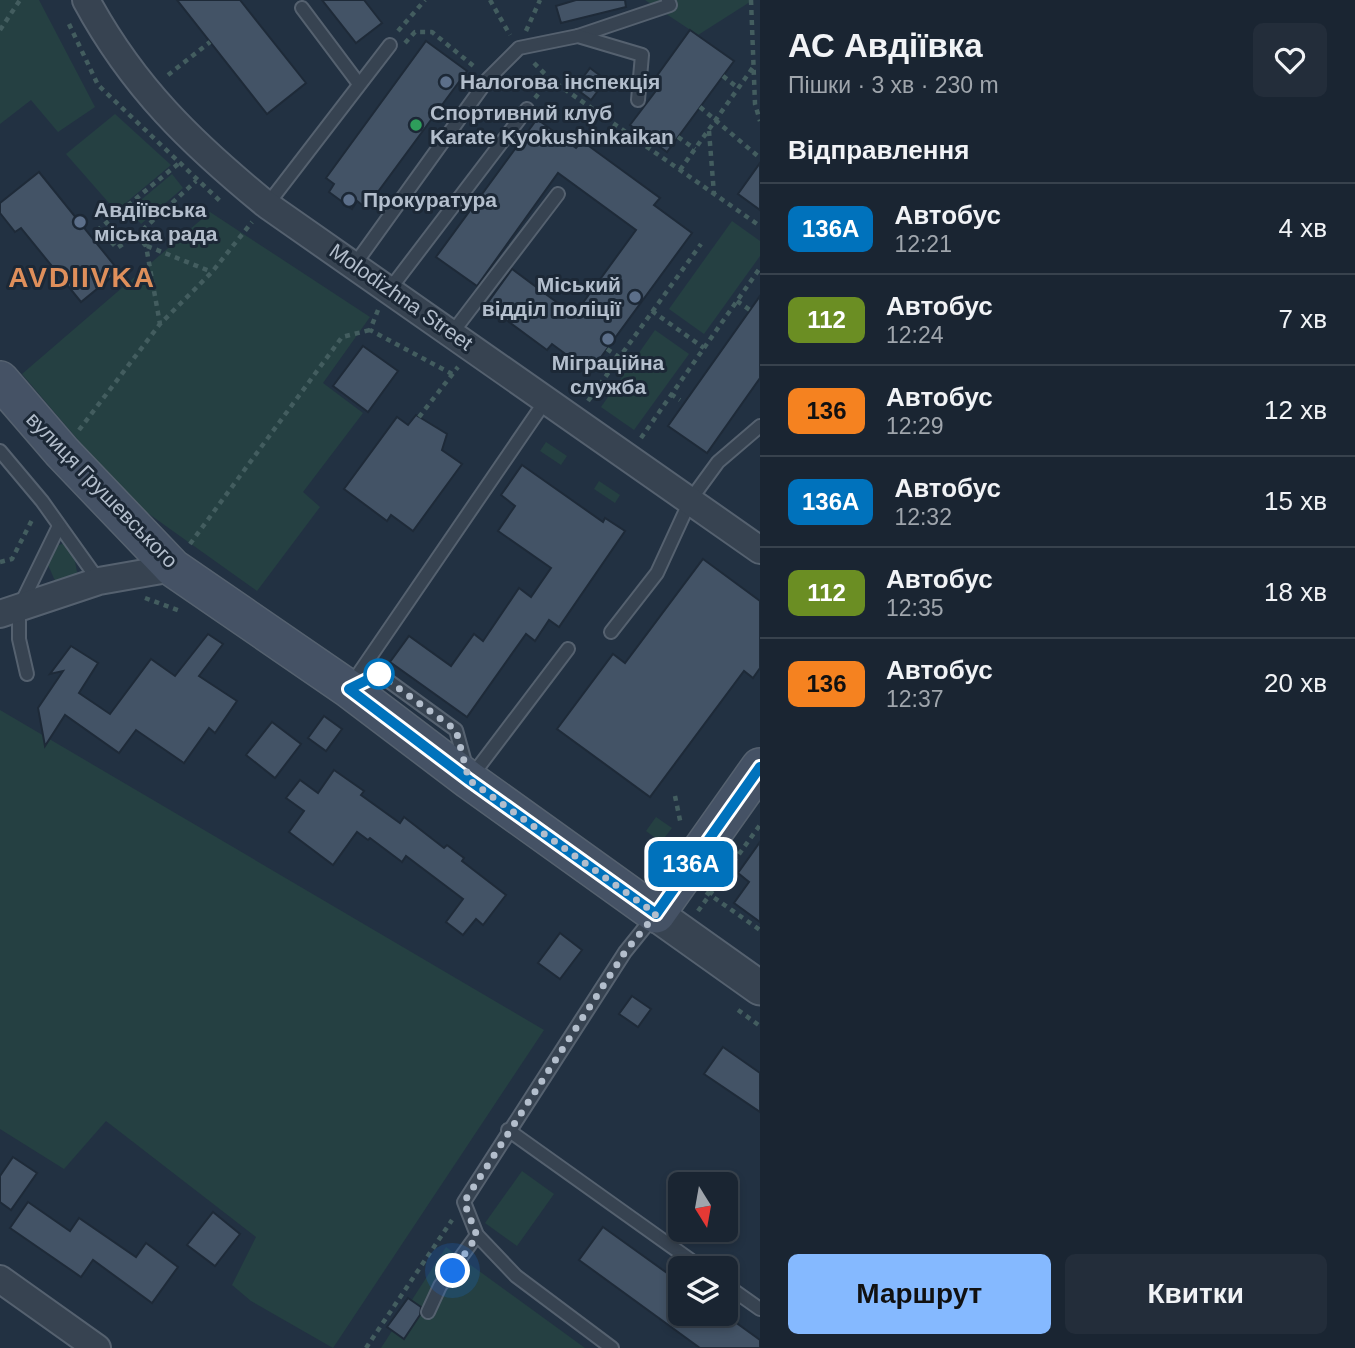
<!DOCTYPE html>
<html lang="uk">
<meta charset="utf-8">
<style>
body{margin:0;font-family:Arial,sans-serif;background:#232d3a;color:#f1f3f6;height:100vh;display:flex;flex-direction:column;font-size:26px;white-space:nowrap}
*{box-sizing:border-box;margin:0}
p{font-size:23px;color:#9fa5ac}
.icon{flex:none;width:38px;height:38px;fill:none;stroke:currentColor;stroke-width:2;stroke-linecap:round;stroke-linejoin:round}
.map{position:relative;flex:1;overflow:hidden}
.sheet{display:flex;flex-direction:column;background:#1a2532;width:595px}
.sheet>*{flex:none}
.badge{padding:0 14px;border-radius:10px;font-size:24px;line-height:46px}
.needle{width:46px;rotate:169deg}
.fabs{position:absolute;left:668px;top:1172px;display:grid;gap:14px}
.fabs a{display:grid;place-items:center;width:70px;height:70px;border-radius:10px;background:#1a2532;box-shadow:0 4px 10px #0003,0 0 0 2px #38424d;font-size:35px}
.you{position:absolute;width:35px;height:35px;margin:-18px;border:5px solid #fff;border-radius:50%;background:#1a73e8;box-shadow:0 0 0 10px #1a73e833}
.map>.badge{position:absolute;translate:-50% -50%;box-shadow:0 0 0 4px #fff}
h2{padding:0 28px;font-size:26px;line-height:63px}
.round{display:grid;place-items:center;flex:none;width:74px;height:74px;border-radius:10px;background:#232d3a}
.head{display:flex;align-items:center;justify-content:space-between;height:119px;padding:0 28px}
h1{font-size:33px;font-weight:600;line-height:52px}
.button{display:flex;gap:14px;margin-top:auto;padding:14px 28px}
.button a{flex:1;height:80px;border-radius:10px;background:#85b9ff;color:#111;font-size:28px;font-weight:600;line-height:80px;text-align:center}
.button a+a{background:#232d3a;color:#f1f3f6}
ul{padding:0;list-style:none}
li{display:flex;align-items:center;gap:21px;height:91px;padding:0 28px;border-top:2px solid #38424d}
li div{flex:1}
li b{display:block;font-size:26px}
li em{font-style:normal}
li .badge{min-width:77px;font-weight:700;text-align:center}
main{display:flex;flex:1;min-height:0}
.map>svg:first-child{display:block}
</style>
<main>
<div class="map">
<svg width="760" height="1348" viewBox="0 0 760 1348">
<rect width="100%" height="100%" fill="#223142"/>
<g fill="#254042">
<path d="M0,0H39L95,107L58,132L31,100L0,124Z"/>
<path d="M645,0H753L698,35Z"/>
<path d="M115,114L171,165L116,211L66,154Z"/>
<path d="M172,174L183,188L141,224L129,210Z"/>
<path d="M210,212L370,317L323,383L363,413L303,492L320,507L257,591L128,499L22,374Z"/>
<path d="M732,221L760,241V256L704,334L669,309Z"/>
<path d="M655,330L689,354L634,430L601,407Z"/>
<path d="M546,442L567,456L561,465L540,451Z"/>
<path d="M599,481L620,495L615,503L594,489Z"/>
<path d="M65,543L73,551L77,572L74,577L56,583L48,565L56,546Z"/>
<path d="M0,710L544,1030L333,1348L251,1301L232,1285L256,1237L106,1121L64,1169L0,1129Z"/>
<path d="M656,817L672,828L661,842L646,831Z"/>
<path d="M522,1171L554,1194L517,1246L485,1223Z"/>
<path d="M446,1247L585,1348H381Z"/>
</g>
<g fill="#435366" stroke="#1e2a38" stroke-width="2">
<path d="M177,0H240L306,83L267,114Z"/>
<path d="M322,0H364L382,23L356,43Z"/>
<path d="M576,0H625L626,7L561,23L556,6Z"/>
<path d="M690,30L734,61L667,152L630,125L658,88L651,84Z"/>
<path d="M426,41L467,71L366,208L357,201L352,209L329,192L334,184L326,178Z"/>
<path d="M590,68L606,80L591,100L575,88Z"/>
<path d="M537,119L576,148L582,141L660,198L654,205L692,233L590,372L552,344L547,350L486,305L512,269L574,315L636,230L558,173L477,286L436,257Z"/>
<path d="M760,163V210L738,194Z"/>
<path d="M39,172L119,271L81,302L21,228L15,232L0,213V203Z"/>
<path d="M760,296V378L707,453L668,426Z"/>
<path d="M363,346L398,371L368,412L333,386Z"/>
<path d="M416,415L447,434L442,450L462,464L413,531L391,515L387,521L344,489L397,417L408,425Z"/>
<path d="M522,465L603,522L605,518L625,531L559,627L549,620L535,641L526,634L467,717L390,662L409,636L451,666L474,634L483,641L519,588L531,597L551,568L498,531L515,506L501,495Z"/>
<path d="M703,559L760,601V668L753,678L744,671L650,797L557,729L613,654L625,663Z"/>
<path d="M208,634L223,644L199,676L237,701L215,733L209,728L184,763L136,730L119,753L65,715L45,746L38,708L63,671L50,674L71,646L98,663L79,693L110,714L151,659L175,676Z"/>
<path d="M324,716L342,729L326,751L308,738Z"/>
<path d="M272,722L301,744L275,778L246,755Z"/>
<path d="M334,770L364,791L361,795L400,823L404,817L444,848L447,845L464,858L462,861L506,895L483,925L476,919L463,935L446,922L463,899L406,856L402,862L370,838L368,840L357,832L333,865L289,832L304,811L286,798L300,780L318,793Z"/>
<path d="M760,842V922L734,903L749,882L738,873Z"/>
<path d="M560,933L582,950L560,979L538,963Z"/>
<path d="M632,996L651,1009L638,1027L619,1014Z"/>
<path d="M723,1047L760,1073V1112L704,1074Z"/>
<path d="M13,1157L37,1173L11,1210L0,1202V1176Z"/>
<path d="M28,1202L70,1231L79,1218L136,1257L146,1243L178,1267L152,1303L93,1260L81,1277L10,1228Z"/>
<path d="M213,1212L240,1234L215,1266L187,1245Z"/>
<path d="M603,1227L681,1283V1314H724L760,1340V1348H700L579,1260Z"/>
<path d="M408,1298L421,1307L420,1315L404,1339L387,1327Z"/>
</g>
<g fill="none" stroke-linecap="round" stroke-linejoin="round">
<g stroke="#55616f" stroke-width="16">
<g id="service">
<path d="M302,8L359,84"/>
<path d="M578,36L670,5L668,0"/>
<path d="M267,205L390,45"/>
<path d="M355,264L488,79L519,48L578,36L642,55L638,100"/>
<path d="M390,289L527,109"/>
<path d="M452,333L558,194"/>
<path d="M0,451L42,501L99,581"/>
<path d="M611,632L657,573L691,499L718,462L760,426"/>
<path d="M27,674L19,639V608L59,526"/>
<path d="M351,685L546,400"/>
<path d="M355,686L379,674L456,730L466,766"/>
<path d="M471,777L568,649"/>
<path d="M508,1130L703,1269"/>
<path d="M726,1285L760,1309"/>
<path d="M428,1312L440,1286L477,1235"/>
<path d="M612,1348L516,1276L477,1235L464,1202L625,952L654,916"/>
</g>
</g>
<g stroke="#55616f" stroke-width="30">
<g id="minor">
<path d="M86,0C133,87 191,143 267,205L760,550"/>
<path d="M0,614L99,581L173,568"/>
<path d="M0,1279L97,1348"/>
</g>
</g>
<g stroke="#55616f" stroke-width="37">
<path id="tertiary" d="M656,914L760,988"/>
</g>
<g stroke="#55616f" stroke-width="40">
<path id="secondary" d="M0,380L62,452L173,568L349,689L469,780L656,914L760,767"/>
</g>
<g stroke="#435d5f" stroke-width="4.5" stroke-dasharray="5 5" stroke-linecap="butt">
<path d="M490,0L510,35"/>
<path d="M751,0L755,104L760,121"/>
<path d="M69,24L98,85L220,201"/>
<path d="M0,30L20,0"/>
<path d="M398,31L425,0"/>
<path d="M526,31L540,0"/>
<path d="M405,43L415,32H432L476,68"/>
<path d="M534,63L550,79L760,226"/>
<path d="M168,75L210,42"/>
<path d="M723,76L738,88"/>
<path d="M535,98L550,79"/>
<path d="M700,107L760,158"/>
<path d="M709,131L714,194"/>
<path d="M678,137L695,149"/>
<path d="M178,164L99,229L117,248L137,235L196,181"/>
<path d="M680,170L754,66"/>
<path d="M137,235L146,246L160,324"/>
<path d="M147,246L212,272"/>
<path d="M737,301L750,310"/>
<path d="M378,310L370,330L452,374"/>
<path d="M652,311L704,348"/>
<path d="M607,349L619,357"/>
<path d="M671,394L680,400"/>
<path d="M588,401L701,244"/>
<path d="M419,417L458,367"/>
<path d="M79,430L160,324L212,272L252,222"/>
<path d="M641,438L760,268"/>
<path d="M190,544L342,337L370,330"/>
<path d="M0,562L12,559L33,518"/>
<path d="M145,598L180,611"/>
<path d="M675,796L681,825"/>
<path d="M706,892L760,930"/>
<path d="M698,911L760,825"/>
<path d="M738,1010L760,1026"/>
<path d="M366,1348L452,1220"/>
</g>
<use href="#service" stroke="#374351" stroke-width="12"/>
<use href="#minor" stroke="#374351" stroke-width="26"/>
<use href="#tertiary" stroke="#374351" stroke-width="33"/>
<use href="#secondary" stroke="#455265" stroke-width="37"/>
</g>
<g fill="none" stroke-linecap="round" stroke-linejoin="round">
<g stroke="#fff" stroke-width="16">
<path id="line" d="M379,674L349,689L469,780L656,914L760,767"/>
</g>
<use href="#line" stroke="#0072bc" stroke-width="10"/>
<path stroke="#b3becc" stroke-width="7" stroke-dasharray="0 12.6" d="M379,674L456,730L469,780L656,914L625,952L464,1202L477,1236L453,1271"/>
</g>
<g fill="#5c6f8a" stroke="#1c2836" stroke-width="2.5">
<circle cx="446" cy="82" r="7"/>
<circle cx="349" cy="200" r="7"/>
<circle cx="80" cy="222" r="7"/>
<circle cx="635" cy="297" r="7"/>
<circle cx="608" cy="339" r="7"/>
</g>
<circle fill="#2e9e5b" stroke="#1c2836" stroke-width="2.5" cx="416" cy="125" r="7"/>
<circle fill="#fff" stroke="#0072bc" stroke-width="3.5" cx="379" cy="674" r="14"/>
<g text-anchor="middle" stroke-width="6" stroke-linejoin="round" paint-order="stroke">
<g font-size="21" font-weight="bold" fill="#b3becc" stroke="#1c2836" text-anchor="start">
<text x="460" y="89">Налогова інспекція</text>
<text x="430" y="120">Спортивний клуб<tspan x="430" dy="24">Karate Kyokushinkaikan</tspan></text>
<text x="363" y="207">Прокуратура</text>
<text x="94" y="217">Авдіївська<tspan x="94" dy="24">міська рада</tspan></text>
<text x="621" y="292" text-anchor="end">Міський<tspan x="621" dy="24">відділ поліції</tspan></text>
<text x="608" y="370" text-anchor="middle">Міграційна<tspan x="608" dy="24">служба</tspan></text>
</g>
<g font-size="21" fill="#b3becc" stroke="#1c2836">
<text transform="translate(401 297) rotate(35)" y="7">Molodizhna Street</text>
<text transform="translate(102 490) rotate(46)" y="7">вулиця Грушевського</text>
</g>
<g font-size="28" font-weight="bold" letter-spacing="2" fill="#df8f5b" stroke="#1c2836">
<text x="82" y="287">AVDIIVKA</text>
</g>
</g>
</svg>
<div class="fabs">
<a><svg class="needle" viewBox="-14 -14 28 28"><path d="M0-13l5 13h-10z" fill="#e53935"/><path d="M0 13l5-13h-10z" fill="#9fa5ac"/></svg></a>
<a><svg class="icon" aria-label="layers" viewBox="0 0 24 24"><path d="M12 4l9 5-9 5-9-5zM3 14l9 5 9-5"/></svg></a>
</div>
<div class="you" style="left:453px;top:1271px"></div>
<b class="badge" style="left:691px;top:864px;background:#0072bc;color:#fff">136А</b>
</div>
<section class="sheet">
<div class="head"><div><h1>АС Авдіївка</h1><p>Пішки · 3 хв · 230 m</p></div><a class="round"><svg class="icon" aria-label="heart" viewBox="0 0 24 24"><path d="M12 20l-8-8c-3-5 5-10 8-4 3-6 11-1 8 4z"/></svg></a></div>
<h2>Відправлення</h2>
<ul>
<li><span class="badge" style="background:#0072bc;color:#fff">136А</span><div><b>Автобус</b><p>12:21</p></div><em>4 хв</em></li>
<li><span class="badge" style="background:#6b8e23;color:#fff">112</span><div><b>Автобус</b><p>12:24</p></div><em>7 хв</em></li>
<li><span class="badge" style="background:#f58220;color:#111">136</span><div><b>Автобус</b><p>12:29</p></div><em>12 хв</em></li>
<li><span class="badge" style="background:#0072bc;color:#fff">136А</span><div><b>Автобус</b><p>12:32</p></div><em>15 хв</em></li>
<li><span class="badge" style="background:#6b8e23;color:#fff">112</span><div><b>Автобус</b><p>12:35</p></div><em>18 хв</em></li>
<li><span class="badge" style="background:#f58220;color:#111">136</span><div><b>Автобус</b><p>12:37</p></div><em>20 хв</em></li>
</ul>
<div class="button"><a>Маршрут</a><a>Квитки</a></div>
</section>
</main>
